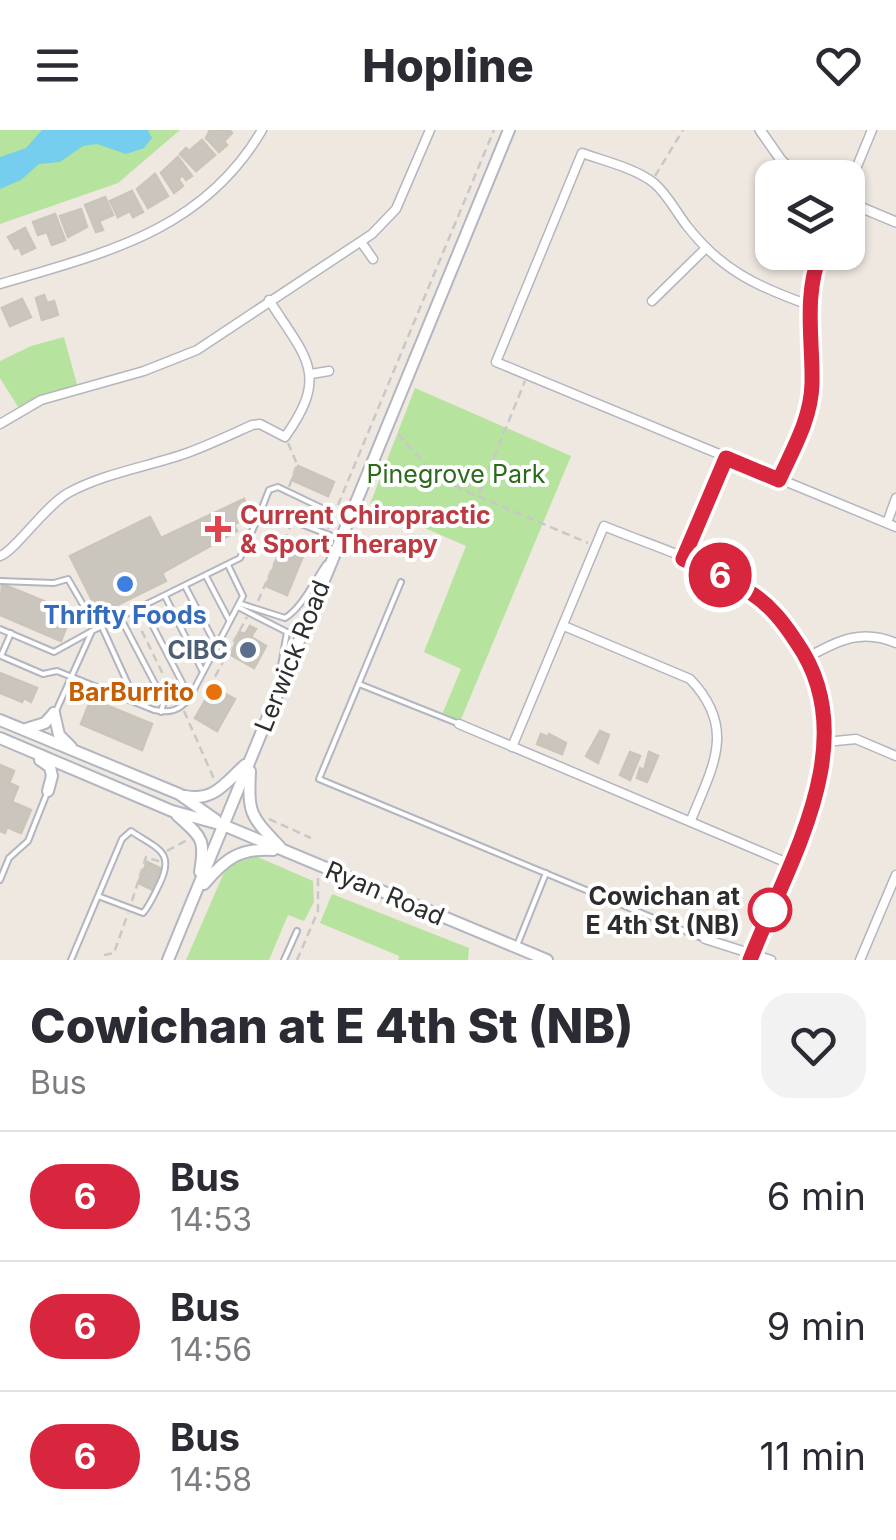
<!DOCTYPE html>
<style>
body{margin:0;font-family:Inter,sans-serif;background:#f2f2f3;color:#2b2b33;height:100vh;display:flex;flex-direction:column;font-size:38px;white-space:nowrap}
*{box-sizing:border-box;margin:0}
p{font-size:32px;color:#7c7c81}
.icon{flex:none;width:55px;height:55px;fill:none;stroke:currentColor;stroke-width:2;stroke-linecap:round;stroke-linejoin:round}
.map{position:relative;height:830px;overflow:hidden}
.drawer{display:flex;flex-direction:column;background:#fff;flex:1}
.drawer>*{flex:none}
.badge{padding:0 20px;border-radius:32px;font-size:35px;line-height:65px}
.tools{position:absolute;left:755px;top:30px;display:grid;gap:20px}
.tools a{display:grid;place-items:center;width:110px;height:110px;border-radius:20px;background:#fff;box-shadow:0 2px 8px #0004;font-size:50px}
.map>.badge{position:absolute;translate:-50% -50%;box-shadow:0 0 0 5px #fff}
.round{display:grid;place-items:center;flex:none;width:105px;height:105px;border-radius:30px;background:#f2f2f3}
.head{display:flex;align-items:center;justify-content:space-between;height:170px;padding:0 30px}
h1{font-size:48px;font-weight:800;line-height:75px}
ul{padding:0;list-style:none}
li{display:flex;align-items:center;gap:30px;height:130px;padding:0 30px;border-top:2px solid #e1e1e2}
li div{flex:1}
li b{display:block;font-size:38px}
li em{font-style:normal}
li .badge{min-width:110px;font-weight:700;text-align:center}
header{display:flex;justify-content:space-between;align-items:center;height:130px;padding:0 30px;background:#fff;font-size:45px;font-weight:800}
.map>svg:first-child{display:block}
</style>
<header><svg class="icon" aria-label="menu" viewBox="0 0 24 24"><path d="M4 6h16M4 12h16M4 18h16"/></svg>Hopline<svg class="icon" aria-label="heart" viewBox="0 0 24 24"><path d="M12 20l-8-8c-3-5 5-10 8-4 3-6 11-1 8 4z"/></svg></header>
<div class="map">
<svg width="896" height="830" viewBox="0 0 896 830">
<rect width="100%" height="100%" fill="#eee8e0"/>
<g fill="#b6e39d">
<path d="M0,0H180L118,53L0,94Z"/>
<path d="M64,207L78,258L20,280L0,248V231L31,216Z"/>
<path d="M415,258L571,326L459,594L441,587L461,539L424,522L466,416L370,374Z"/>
<path d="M253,725L313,751L314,772L304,791L288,785L269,830H186L226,738Z"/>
<path d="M332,764L469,818L468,830H398L399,826L320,793Z"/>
</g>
<path fill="#75ceee" d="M42,0H148L152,8L144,18L126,24L97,14L83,16L60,32L39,34L21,50L0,59V27L26,18Z"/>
<g fill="#cac6be" stroke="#cac4b9" stroke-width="2.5">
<path d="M210,0H230L232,3L224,11L227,15L219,22L206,8Z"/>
<path d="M202,10L215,25L196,41L180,24L186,18L189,21Z"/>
<path d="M178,27L192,46L186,50L183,45L178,49L183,56L174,63L161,43Z"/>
<path d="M155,44L168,66L148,78L137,59Z"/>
<path d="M132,61L143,82L133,87L130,81L118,87L110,71Z"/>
<path d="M105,67L113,85L99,91L103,100L96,102L85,75Z"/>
<path d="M81,79L87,97L68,107L60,86Z"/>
<path d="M55,84L65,110L52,115L47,102L38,105L33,92Z"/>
<path d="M25,98L35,118L22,124L19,117L15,119L8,107Z"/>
<path d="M44,165L47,173L54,171L58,185L42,190L36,168Z"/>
<path d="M22,169L31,187L10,196L2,178Z"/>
<path d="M298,336L334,352L328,366L292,350Z"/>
<path d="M244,369L248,378L241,381L243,385L238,388L240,391L234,395L237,401L162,443L166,451L99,484L70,426L150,387L161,408Z"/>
<path d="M284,412L305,421L287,465L266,456Z"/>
<path d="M2,454L58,477L54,487L62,491L60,496L66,498L61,511L0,485Z"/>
<path d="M250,496L256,499L251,507L266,516L254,538L231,525L239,502L245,504Z"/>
<path d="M0,543L37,558L31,572L24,568L22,572L0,563Z"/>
<path d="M213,557L235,569L217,601L195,588Z"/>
<path d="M91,569L152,594L142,620L81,594Z"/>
<path d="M600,601L609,605L598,633L586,626Z"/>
<path d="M541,604L548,607L549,604L566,613L562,624L537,614Z"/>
<path d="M630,622L640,626L630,650L620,645Z"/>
<path d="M649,622L658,626L647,652L637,648L640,638L644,640Z"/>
<path d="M0,635L14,641L9,653L18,657L12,672L31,680L21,703L7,697L5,703L0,701Z"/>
<path d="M147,732L164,740L155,761L138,753Z"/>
</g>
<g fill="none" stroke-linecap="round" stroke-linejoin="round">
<g stroke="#b3b6c0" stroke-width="8">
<g id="service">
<path d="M262,378L269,360L278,357L324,379"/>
<path d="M206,446L229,490"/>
<path d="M0,451L54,453L68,449L96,497"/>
<path d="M401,452L319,649L704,809"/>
<path d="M185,456L217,517"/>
<path d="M165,466L203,542"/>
<path d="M241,474L285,488C302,478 314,451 326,434"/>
<path d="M143,477L186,560L192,563"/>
<path d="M238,477L287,502L279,547"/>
<path d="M120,487L164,571L161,582"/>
<path d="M102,497L132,563L130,570"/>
<path d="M0,499L54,522L92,501"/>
<path d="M11,503L1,526L43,544L57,541L154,580C171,583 178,581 189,569L243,466L228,435"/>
<path d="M359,554L457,593"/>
<path d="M56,581L92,501L240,428L262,379L340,409"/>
<path d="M0,750L9,728L28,711L47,663"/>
<path d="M518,813L546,743"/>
<path d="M71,830L122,709L131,701C157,719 176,721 159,755C154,765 150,775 143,783L98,766"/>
<path d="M284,830L297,801"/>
</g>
</g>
<g stroke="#b3b6c0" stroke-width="11">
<g id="minor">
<path d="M848,58L872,0"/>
<path d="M361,112L373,129"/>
<path d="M0,154C105,123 203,101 262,0"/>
<path d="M652,171L706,118"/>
<path d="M809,175C758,157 721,140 687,96C676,82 668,65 654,53C635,38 604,31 582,23L496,232L896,397"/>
<path d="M311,244L329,241"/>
<path d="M0,294L41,270L144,241L197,220L372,104L396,79L430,0"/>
<path d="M779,349C793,319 811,289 812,254C813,210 804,165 821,122"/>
<path d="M887,393L896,368"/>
<path d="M0,426C14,422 45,376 68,363C105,343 147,337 187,323C209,315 230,305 252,295L260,294L285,307C330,244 306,228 269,170"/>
<path d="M683,429L726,329"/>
<path d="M564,496L690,549C737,598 713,636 691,690"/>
<path d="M808,527C838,511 861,498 896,513"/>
<path d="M459,594L790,734"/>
<path d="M825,612L856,609L896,626"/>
<path d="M512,617L604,396C652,416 708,432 751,462C771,476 784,493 797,512C866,612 787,734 750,830"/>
<path d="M705,809L771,830"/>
<path d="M860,830L896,745"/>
</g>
</g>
<g stroke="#b3b6c0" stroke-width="12">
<g id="tertiary">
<path d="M760,0L781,30L799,48"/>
<path d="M848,72L896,92"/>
</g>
</g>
<g stroke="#b3b6c0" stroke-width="14">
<g id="secondary">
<path d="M54,583L59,605L71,617"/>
<path d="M0,590L179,664L216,690"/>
<path d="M26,599L45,593L54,583"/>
<path d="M0,608L172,681L223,695L547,830"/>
<path d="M40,630L50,637L52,646L48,661"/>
<path d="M250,641C248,685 250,685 280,717"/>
<path d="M185,666C214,672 225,653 245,635"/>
<path d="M177,685C201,707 206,708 200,742"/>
<path d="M204,754C225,729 239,718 273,720"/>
<path d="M168,830L509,0"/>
</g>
</g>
<g stroke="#c8c8c8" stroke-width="2.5" stroke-dasharray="8 5" stroke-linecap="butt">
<path d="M655,46L683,0"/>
<path d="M398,304L440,350L588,413"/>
<path d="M288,313L297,334L289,357"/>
<path d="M479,364L525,251"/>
<path d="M328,399L494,0"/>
<path d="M258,471L290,398"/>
<path d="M136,489L176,571"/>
<path d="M209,558L247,487"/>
<path d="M184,581L214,649"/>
<path d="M269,689L311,708"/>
<path d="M167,721L187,710"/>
<path d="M132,771L146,727L161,732"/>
<path d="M104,825L114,823L128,783"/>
<path d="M297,830L318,781V747"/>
</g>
<use href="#service" stroke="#fff" stroke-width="4"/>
<use href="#minor" stroke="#fff" stroke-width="8"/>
<use href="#tertiary" stroke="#fff" stroke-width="9"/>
<use href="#secondary" stroke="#fff" stroke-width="10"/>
</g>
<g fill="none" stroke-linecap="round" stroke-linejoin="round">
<g stroke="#fff" stroke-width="22">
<path id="line" d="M750,830C787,734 866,612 797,513C784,493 771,476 751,463C730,448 706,439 683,429L726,328L779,350C793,319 811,289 812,254C813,210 803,165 821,122"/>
</g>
<use href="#line" stroke="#d7263d" stroke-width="15"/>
</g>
<path fill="#e0444e" stroke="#fff" stroke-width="4" d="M213 384h10v10h10v10h-10v10h-10v-10h-10v-10h10z"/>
<circle fill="#3f7fe0" stroke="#fff" stroke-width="4" cx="125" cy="454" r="10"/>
<circle fill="#5c6f8a" stroke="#fff" stroke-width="4" cx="248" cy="520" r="10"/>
<circle fill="#e8710a" stroke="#fff" stroke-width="4" cx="214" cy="562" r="10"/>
<circle fill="#fff" stroke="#d7263d" stroke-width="5" cx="770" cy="780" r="20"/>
<g text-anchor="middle" stroke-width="8" stroke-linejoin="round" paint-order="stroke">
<g font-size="25" fill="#2d6b1c" stroke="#fff">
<text x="456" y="353">Pinegrove Park</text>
</g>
<g font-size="25" font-weight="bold" fill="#be3a42" stroke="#fff" text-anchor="start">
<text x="240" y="394">Current Chiropractic<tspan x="240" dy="29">&amp; Sport Therapy</tspan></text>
</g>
<g font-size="25" font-weight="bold" fill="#366cbe" stroke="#fff">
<text x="125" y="494">Thrifty Foods</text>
</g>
<g font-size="25" font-weight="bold" fill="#4e5e75" stroke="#fff" text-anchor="end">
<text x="228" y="529">CIBC</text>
</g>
<g font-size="25" fill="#2d2d2d" stroke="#fff">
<text transform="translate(292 526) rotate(-68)" y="9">Lerwick Road</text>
<text transform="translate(385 763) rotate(23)" y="9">Ryan Road</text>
</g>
<g font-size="25" font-weight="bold" fill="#c56008" stroke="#fff" text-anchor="end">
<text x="194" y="571">BarBurrito</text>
</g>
<g font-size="25" font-weight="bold" fill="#2d2d2d" stroke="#fff" text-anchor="end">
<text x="740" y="775">Cowichan at<tspan x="740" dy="29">E 4th St (NB)</tspan></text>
</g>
</g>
</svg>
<div class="tools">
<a><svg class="icon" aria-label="layers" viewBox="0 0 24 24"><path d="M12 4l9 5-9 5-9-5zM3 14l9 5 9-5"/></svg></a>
</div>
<b class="badge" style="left:720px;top:445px;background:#d7263d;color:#fff">6</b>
</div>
<section class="drawer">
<div class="head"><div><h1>Cowichan at E 4th St (NB)</h1><p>Bus</p></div><a class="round"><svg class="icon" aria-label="heart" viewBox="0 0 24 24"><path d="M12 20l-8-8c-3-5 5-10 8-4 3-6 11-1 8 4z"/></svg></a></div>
<ul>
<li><span class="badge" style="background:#d7263d;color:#fff">6</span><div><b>Bus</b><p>14:53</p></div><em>6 min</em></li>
<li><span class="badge" style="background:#d7263d;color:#fff">6</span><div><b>Bus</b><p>14:56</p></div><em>9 min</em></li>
<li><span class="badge" style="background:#d7263d;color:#fff">6</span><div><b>Bus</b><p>14:58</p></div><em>11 min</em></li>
</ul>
</section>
